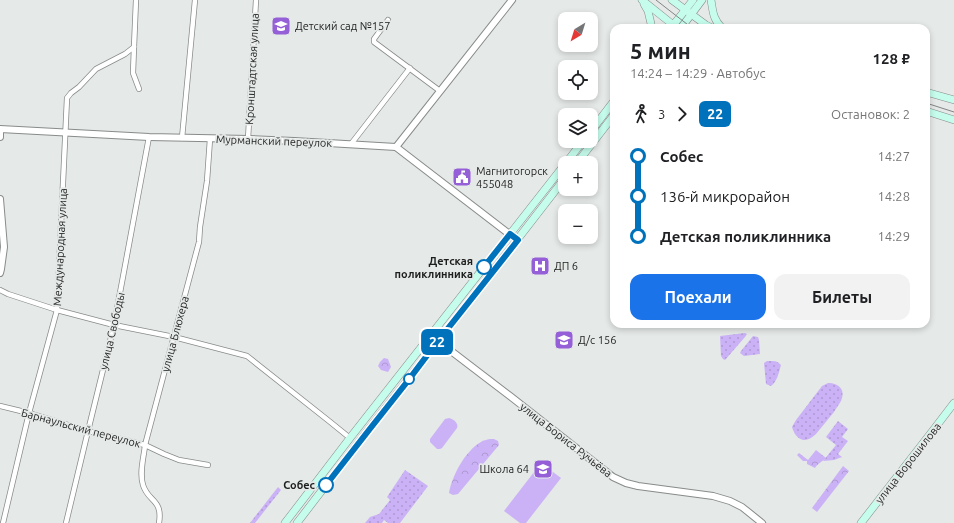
<!DOCTYPE html>
<html lang="ru">
<meta charset="utf-8">
<style>
body{margin:0;font-family:Ubuntu,sans-serif;background:#f2f2f2;color:#202124;height:100vh;display:flex;flex-direction:column;font-size:15px;white-space:nowrap}
*{box-sizing:border-box;margin:0}
p{font-size:13px;color:#757577}
.icon{flex:none;width:22px;height:22px;fill:none;stroke:currentColor;stroke-width:2;stroke-linecap:round;stroke-linejoin:round}
.map{position:relative;flex:1;overflow:hidden}
.sheet{position:absolute;left:610px;top:24px;width:320px;height:304px;display:flex;flex-direction:column;background:#fff;border-radius:12px;box-shadow:0 2px 6px #0003}
.sheet>*{flex:none}
.badge{padding:0 8px;border-radius:6px;font-size:14px;line-height:26px}
.needle{width:26px;rotate:218deg}
.controls{position:absolute;left:558px;top:12px;display:grid;gap:8px}
.controls a{display:grid;place-items:center;width:40px;height:40px;border-radius:8px;background:#fff;box-shadow:0 2px 6px #0003;font-size:20px}
.map>.badge{position:absolute;translate:-50% -50%;box-shadow:0 0 0 2px #fff}
.legs{display:flex;align-items:center;gap:6px;height:44px;padding:0 20px;font-size:13px}
.legs p{margin-inline-start:auto}
.headline{display:flex;align-items:center;justify-content:space-between;height:68px;padding:0 20px}
h1{font-size:22px;font-weight:700;line-height:30px}
.button{display:flex;gap:8px;margin-top:auto;padding:8px 20px}
.button a{flex:1;height:46px;border-radius:12px;background:#1a73e8;color:#fff;font-size:16px;font-weight:700;line-height:46px;text-align:center}
.button a+a{background:#f2f2f2;color:#202124}
ul{padding:0 20px;list-style:none}
li{display:flex;align-items:center;gap:14px;height:40px;font-size:15px}
li i{display:grid;place-items:center;width:6px;height:100%;margin:0 5px;background:currentColor}
li i::after{content:'';width:10px;height:10px;margin:-5px;border:3px solid;border-radius:50%;background:#fff}
li p{margin-inline-start:auto}
li:first-child i{background:linear-gradient(#0000 50%,currentColor 0)}
li:last-child i{background:linear-gradient(currentColor 50%,#0000 0)}
.map>svg:first-child{display:block}
</style>
<div class="map">
<svg width="954" height="523" viewBox="0 0 954 523">
<defs>
<pattern id="grass-dots" width="8" height="8" patternUnits="userSpaceOnUse"><rect width="8" height="8" fill="#cbb2f6"/><path d="M2 2h.1M6 6h.1" fill="none" stroke="#ae99d2" stroke-width="1.8" stroke-linecap="round"/></pattern>
<pattern id="forest-crowns" width="20" height="18" patternUnits="userSpaceOnUse"><rect width="20" height="18" fill="#cbb2f6"/><path d="M2 6a3 3 0 1 1 6 0M12 15a3 3 0 1 1 6 0" fill="none" stroke="#ae99d2"/></pattern>
</defs>
<rect width="100%" height="100%" fill="#e5e9e7"/>
<g fill="url(#grass-dots)">
<path d="M745,333L747,334L745,337L725,360L723,359L721,356L720,336Z"/>
<path d="M753,336L758,337L759,340L760,354L744,356L740,353L741,351Z"/>
<path d="M767,361C773,361 777,360 781,365C779,372 777,382 771,386L766,384L764,363Z"/>
<path d="M828,383C839,383 846,390 841,401C839,405 836,408 834,412C828,419 822,427 816,434C806,444 796,441 792,427L796,420L822,386Z"/>
<path d="M838,421L848,429L842,437L848,441L838,454L842,457L834,460L823,461L836,445L826,437Z"/>
<path d="M405,470L428,486L400,523H388L384,520L382,523H365L370,517L379,514L390,500L387,497Z"/>
<path d="M278,487L281,490L255,523H250Z"/>
</g>
<g fill="url(#forest-crowns)">
<path d="M384,358L388,359L391,367L388,372L381,370L378,366L380,362Z"/>
<path d="M490,439H494L498,441L499,445L458,494L453,495L449,493C452,476 465,451 481,442C483,440 487,440 490,439Z"/>
<path d="M816,450L826,458C822,462 818,463 815,468L807,464V461H803L797,455L799,453L808,460Z"/>
<path d="M843,466L849,471L817,512L812,508Z"/>
</g>
<g fill="#cbb2f6">
<path d="M449,418C453,419 459,423 457,428L442,448L440,449H437L430,442V439L445,419Z"/>
<path d="M541,463L561,478L526,523H520L504,511Z"/>
</g>
<g fill="none" stroke-linecap="round" stroke-linejoin="round">
<g stroke="#878b89" stroke-width="6">
<g id="minor">
<path d="M136,0L134,47L133,73L139,89"/>
<path d="M388,20L374,39V42L440,91"/>
<path d="M182,138L195,0"/>
<path d="M248,139L256,0"/>
<path d="M351,144L410,68"/>
<path d="M0,290L8,294L57,310L114,325L174,337L247,356L329,421L350,438"/>
<path d="M0,406L29,413L88,431L145,445L164,454L179,460L208,465"/>
<path d="M3,523L29,413L57,310L67,98L71,93L79,87L96,69L125,54L134,47"/>
<path d="M66,523L88,431L114,325L149,137"/>
<path d="M159,523C163,499 148,502 143,485C139,472 144,457 145,445L199,242L200,227L207,181L210,139"/>
</g>
</g>
<g stroke="#878b89" stroke-width="8">
<g id="tertiary">
<path d="M0,137V129L149,137L248,139L294,141L396,147L517,240"/>
<path d="M396,147L512,0"/>
<path d="M0,199L4,247L1,269L0,273"/>
<path d="M438,341L510,396L613,477L626,483L638,486L713,496L730,501L742,507L762,523"/>
</g>
</g>
<g stroke="#878b89" stroke-width="8">
<g id="secondary">
<path d="M642,0L677,28"/>
<path d="M672,0L706,25L712,28"/>
<path d="M711,0C713,12 713,19 722,28"/>
<path d="M644,4L648,11L652,28"/>
<path d="M671,28L693,0"/>
<path d="M681,28L702,0"/>
<path d="M926,92L954,100"/>
<path d="M926,111L954,120"/>
<path d="M591,131L614,101"/>
<path d="M566,163L583,141"/>
<path d="M577,163L614,115"/>
<path d="M285,523L350,438L565,164"/>
<path d="M297,523C321,492 345,460 369,429C435,346 500,262 565,178"/>
<path d="M861,523L931,433L954,403"/>
</g>
</g>
<use href="#minor" stroke="#fff" stroke-width="4.5"/>
<use href="#tertiary" stroke="#fff" stroke-width="6"/>
<use href="#secondary" stroke="#c5fcec" stroke-width="7"/>
<g stroke="#828584" stroke-width="1">
<path d="M656,0L692,28"/>
<path d="M926,103L954,112"/>
</g>
</g>
<g fill="none" stroke-linecap="round" stroke-linejoin="round">
<g stroke="#fff" stroke-width="9">
<path id="line-1" d="M326,485L369,430L407,382L438,341L518,240L510,234L484,267"/>
</g>
<use href="#line-1" stroke="#0072bc" stroke-width="6"/>
</g>
<defs>
<g id="school-square" transform="scale(1)"><rect x="-9" y="-9" width="18" height="18" rx="4" fill="#945fd7" stroke="#e5e9e7"/><path d="M0-5L7-2L0 1L-7-2ZM-4 1L0 2.5L4 1V4Q0 6-4 4Z" fill="#fff"/></g>
<g id="civic-square" transform="scale(1)"><rect x="-9" y="-9" width="18" height="18" rx="4" fill="#945fd7" stroke="#e5e9e7"/><path d="M-.6-6.5H3V-4.5H.6V-3L4-1V1h2V6H-6V1h2V-1L-.6-3ZM-1.2 2.5V6h2.4V2.5Z" fill="#fff"/></g>
<g id="hospital-square" transform="scale(1)"><rect x="-9" y="-9" width="18" height="18" rx="4" fill="#945fd7" stroke="#e5e9e7"/><path d="M-5-5h3v3.5h4V-5h3V5h-3V1.5h-4V5h-3Z" fill="#fff"/></g>
</defs>
<g fill-rule="evenodd">
<use href="#school-square" x="281" y="26"/>
<use href="#civic-square" x="462" y="177"/>
<use href="#hospital-square" x="540" y="266"/>
<use href="#school-square" x="564" y="340"/>
<use href="#school-square" x="543" y="469"/>
</g>
<g fill="#fff" stroke="#0072bc" stroke-width="2">
<circle cx="484" cy="267" r="7"/>
<circle cx="409" cy="379" r="5"/>
<circle cx="326" cy="485" r="7"/>
</g>
<g text-anchor="middle" stroke-width="3.5" stroke-linejoin="round" paint-order="stroke">
<g font-size="11" fill="#1d1f1e" stroke="#e5e9e7" text-anchor="start">
<text x="295" y="30">Детский сад №157</text>
<text x="476" y="175">Магнитогорск<tspan x="476" dy="13">455048</tspan></text>
<text x="554" y="270">ДП 6</text>
<text x="578" y="344">Д/с 156</text>
<text x="529" y="473" text-anchor="end">Школа 64</text>
</g>
<g font-size="11" fill="#1d1f1e" stroke="#e5e9e7">
<text transform="translate(252 69) rotate(-87)" y="4">Кронштадтская улица</text>
<text transform="translate(274 141) rotate(2)" y="4">Мурманский переулок</text>
<text transform="translate(60 247) rotate(-87)" y="4">Международная улица</text>
<text transform="translate(112 331) rotate(-77)" y="4">улица Свободы</text>
<text transform="translate(175 334) rotate(-75)" y="4">улица Блюхера</text>
<text transform="translate(81 428) rotate(15)" y="4">Барнаульский переулок</text>
<text transform="translate(566 440) rotate(38)" y="4">улица Бориса Ручьёва</text>
<text transform="translate(908 463) rotate(-52)" y="4">улица Ворошилова</text>
</g>
<g font-size="11" font-weight="bold" fill="#1d1f1e" stroke="#e5e9e7" text-anchor="end">
<text x="473" y="265">Детская<tspan x="473" dy="13">поликлинника</tspan></text>
<text x="315" y="489">Собес</text>
</g>
</g>
</svg>
<div class="controls">
<a><svg class="needle" viewBox="-14 -14 28 28"><path d="M0-13l5 13h-10z" fill="#e53935"/><path d="M0 13l5-13h-10z" fill="#757577"/></svg></a>
<a><svg class="icon" aria-label="locate" viewBox="0 0 24 24"><circle cx="12" cy="12" r="6"/><path d="M12 2v4M12 18v4M2 12h4M18 12h4"/></svg></a>
<a><svg class="icon" aria-label="layers" viewBox="0 0 24 24"><path d="M12 4l9 5-9 5-9-5zM3 14l9 5 9-5"/></svg></a>
<a>+</a>
<a>−</a>
</div>
<b class="badge" style="left:437px;top:342px;background:#0072bc;color:#fff">22</b>
<section class="sheet">
<div class="headline"><div><h1>5 мин</h1><p>14:24 – 14:29 · Автобус</p></div><b>128 ₽</b></div>
<div class="legs"><svg class="icon" aria-label="walk" viewBox="0 0 24 24"><circle cx="13" cy="4" r="2"/><path d="M13 8l-2 6 4 7M11 14l-3 7M7 12l3-4h3l4 4"/></svg>3<svg class="icon" aria-label="forward" viewBox="0 0 24 24"><path d="M9 5l7 7-7 7"/></svg><b class="badge" style="background:#0072bc;color:#fff">22</b><p>Остановок: 2</p></div>
<ul>
<li><i style="color:#0072bc"></i><b>Собес</b><p>14:27</p></li>
<li><i style="color:#0072bc"></i><span>136-й микрорайон</span><p>14:28</p></li>
<li><i style="color:#0072bc"></i><b>Детская поликлинника</b><p>14:29</p></li>
</ul>
<div class="button"><a>Поехали</a><a>Билеты</a></div>
</section>
</div>
